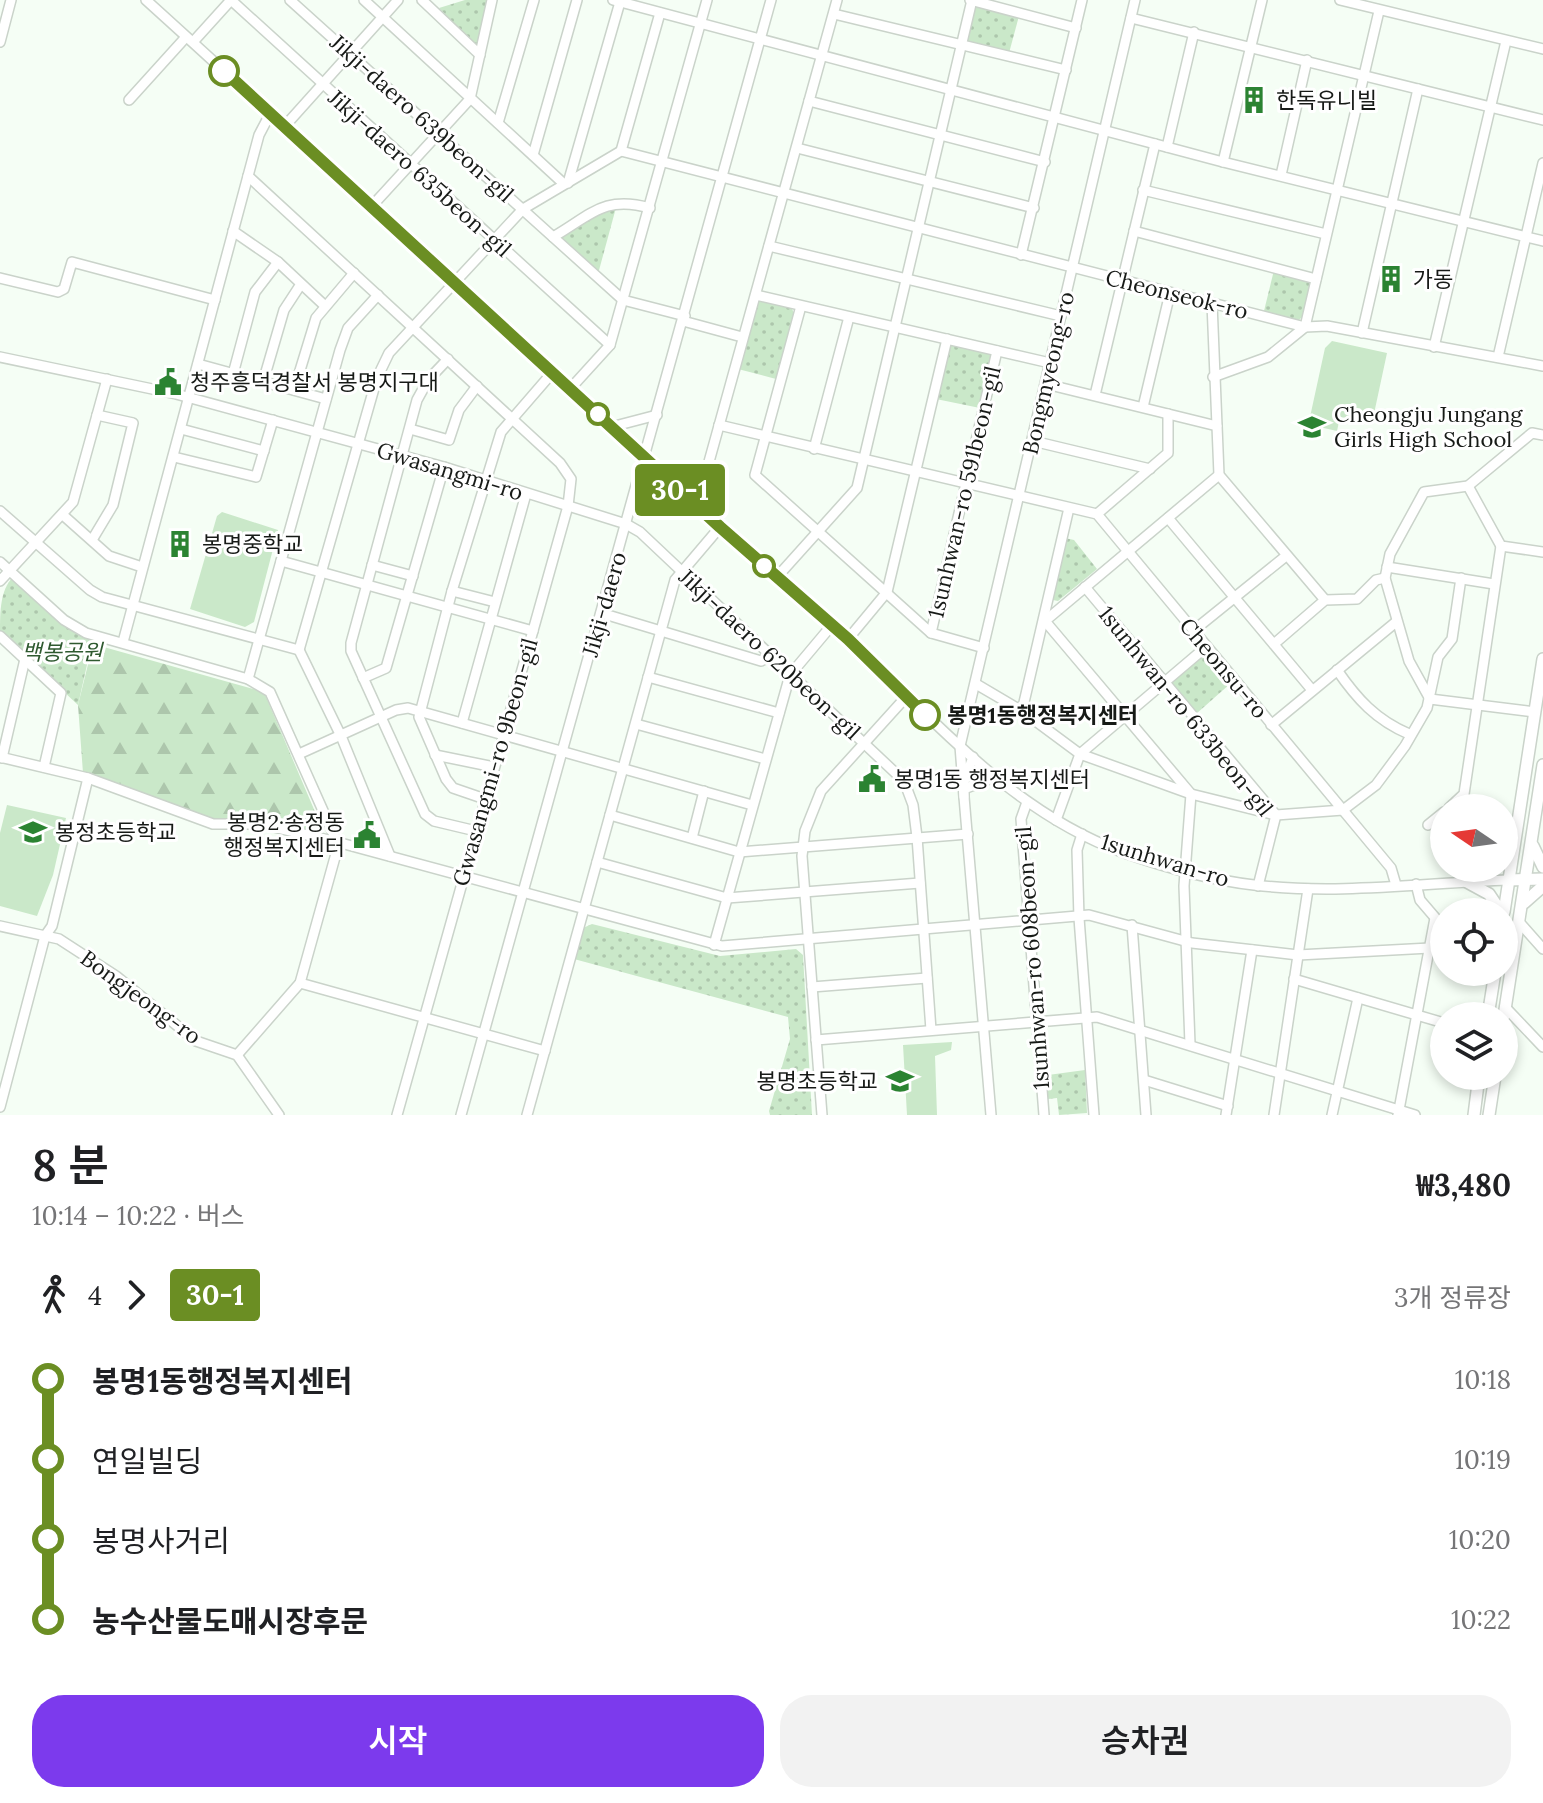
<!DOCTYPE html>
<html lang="ko">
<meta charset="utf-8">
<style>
body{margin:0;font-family:Lora,"Noto Sans KR",serif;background:#f2f2f2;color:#202124;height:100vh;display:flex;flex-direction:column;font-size:30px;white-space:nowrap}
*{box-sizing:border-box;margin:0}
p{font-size:26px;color:#757577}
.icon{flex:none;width:44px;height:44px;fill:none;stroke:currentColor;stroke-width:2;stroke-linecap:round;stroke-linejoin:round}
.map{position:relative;height:1115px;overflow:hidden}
.panel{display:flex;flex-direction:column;background:#fff;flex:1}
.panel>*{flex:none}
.badge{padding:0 16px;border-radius:6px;font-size:28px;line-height:52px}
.needle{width:52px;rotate:283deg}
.fabs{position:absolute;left:1430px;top:794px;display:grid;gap:16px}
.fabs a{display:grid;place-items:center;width:88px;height:88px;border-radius:50%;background:#fff;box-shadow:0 4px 12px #0003;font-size:40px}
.map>.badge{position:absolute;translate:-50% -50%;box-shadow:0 0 0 4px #fff}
.legs{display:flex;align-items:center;gap:12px;height:88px;padding:0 32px;font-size:26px}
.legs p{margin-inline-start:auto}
.headline{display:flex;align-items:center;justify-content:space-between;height:136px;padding:0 32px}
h1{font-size:44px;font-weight:600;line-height:60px}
.primary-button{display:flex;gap:16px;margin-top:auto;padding:16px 32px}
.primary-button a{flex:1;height:92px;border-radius:32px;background:#7c3aed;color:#fff;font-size:32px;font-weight:600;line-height:92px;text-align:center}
.primary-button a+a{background:#f2f2f2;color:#202124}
ul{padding:0 32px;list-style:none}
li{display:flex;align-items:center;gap:28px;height:80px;font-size:30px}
li i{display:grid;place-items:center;width:12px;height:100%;margin:0 10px;background:currentColor}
li i::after{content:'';width:20px;height:20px;margin:-10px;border:6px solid;border-radius:50%;background:#fff}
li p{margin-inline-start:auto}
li:first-child i{background:linear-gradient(#0000 50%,currentColor 0)}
li:last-child i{background:linear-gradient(currentColor 50%,#0000 0)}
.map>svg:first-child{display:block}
</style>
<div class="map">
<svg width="1543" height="1115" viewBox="0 0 1543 1115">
<defs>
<pattern id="forest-firs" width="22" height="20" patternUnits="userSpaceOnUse" patternTransform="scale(2)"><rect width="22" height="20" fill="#cae8c9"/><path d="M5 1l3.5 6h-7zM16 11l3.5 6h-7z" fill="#adc6ac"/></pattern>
<pattern id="park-dots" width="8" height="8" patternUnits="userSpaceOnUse" patternTransform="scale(2)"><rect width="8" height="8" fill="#cae8c9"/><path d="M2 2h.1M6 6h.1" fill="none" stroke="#adc6ac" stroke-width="1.8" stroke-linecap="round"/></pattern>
</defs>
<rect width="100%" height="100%" fill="#f5fef5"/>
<path fill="url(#forest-firs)" d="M93,644L264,692L316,814L309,833L260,819L212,821L83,773L78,705Z"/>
<g fill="url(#park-dots)">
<path d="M465,0H489L479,44H474L439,8Z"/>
<path d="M979,6L1019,16L1009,53L970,44L967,39L975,8Z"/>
<path d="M617,204L598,274L559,236Z"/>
<path d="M1274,270L1310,282L1303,316L1299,320L1264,311Z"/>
<path d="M762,299L791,307L794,313L776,379L738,369L756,304Z"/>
<path d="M953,344L988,351L992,359L980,408L936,399L948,348Z"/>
<path d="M1065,538L1074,540L1097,569L1058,601L1053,600Z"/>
<path d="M13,577L93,638L78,705L0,632C0,612 0,590 13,577Z"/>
<path d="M1203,653L1231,683L1196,714L1173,685V680Z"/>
<path d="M592,924L720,956L796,949L803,955L812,1115H770L769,1111L790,1039L788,1017L574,959L583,928Z"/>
<path d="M1085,1070L1087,1113L1059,1115L1057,1098L1048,1099V1075Z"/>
</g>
<g fill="#cae8c9">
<path d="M1332,341L1387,353L1372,423L1340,417L1337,431L1315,426L1316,419L1310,417L1325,348Z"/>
<path d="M222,512L278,530L254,622L245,627L190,609L217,516Z"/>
<path d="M7,805L66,818L53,875L37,916L0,906V833Z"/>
<path d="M952,1042L951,1050L935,1056L937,1115H907L903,1045Z"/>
</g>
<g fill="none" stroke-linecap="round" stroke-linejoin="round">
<g stroke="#cad3ca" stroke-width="12">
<g id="minor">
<path d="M146,0C375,207 598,420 830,623C923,705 1002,808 1122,852C1164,867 1210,880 1254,885C1338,895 1424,883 1508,880"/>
<path d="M231,0L610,345"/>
<path d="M290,0L623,300L685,316"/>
<path d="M364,0L564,184"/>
<path d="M422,0L480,55"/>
<path d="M613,0L1223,162L1543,241"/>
<path d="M970,0L1076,28"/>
<path d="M1340,0L1543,49"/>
<path d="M834,14L1066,70"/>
<path d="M1131,18L1543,120"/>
<path d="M0,42L11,0"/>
<path d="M193,42L231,0"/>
<path d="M129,100L186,37"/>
<path d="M809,101L1045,162"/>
<path d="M498,123L534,0"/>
<path d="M284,127L398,0"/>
<path d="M1167,147L1194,32"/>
<path d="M797,148L1034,208"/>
<path d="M621,151L660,13"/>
<path d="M533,155L577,0"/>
<path d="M1223,162L1262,0"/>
<path d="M1281,175L1307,60"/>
<path d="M248,176L560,463L571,479L568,506L397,1115"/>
<path d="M568,183L620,2"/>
<path d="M1143,190L1326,234"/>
<path d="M372,206L470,99L492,0"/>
<path d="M233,231L278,262L324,305"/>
<path d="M1134,231L1316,279"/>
<path d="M553,237C591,215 604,195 650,208"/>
<path d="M769,246L1061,316"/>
<path d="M1021,255L1082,0"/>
<path d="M0,278L58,292L64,289L72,262L215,300"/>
<path d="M756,295L1050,363"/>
<path d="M1212,303L1219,475L1325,600"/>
<path d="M801,306L755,475L931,633L984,648"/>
<path d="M683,321L742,337"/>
<path d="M1362,333L1418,89"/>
<path d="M1434,347L1506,41"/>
<path d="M0,357L176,394L444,467L626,524L640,532L904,781L913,805L917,837L931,1030"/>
<path d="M1498,357L1543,163"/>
<path d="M448,359L428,380L417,400L351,643V651L425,814L434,821L476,831"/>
<path d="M198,364L326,399"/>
<path d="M233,374L255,292L278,262"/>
<path d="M1213,377L1268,357L1305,327L1379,11"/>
<path d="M263,382L284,310L301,284"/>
<path d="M1046,384L1217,426"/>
<path d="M570,389L610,345L707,0"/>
<path d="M294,390L316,318L354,273"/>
<path d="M1095,395L1155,144"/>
<path d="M1143,407L1170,293"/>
<path d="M719,425L1097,514L1391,868L1396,885"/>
<path d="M611,427L657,415"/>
<path d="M181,429L264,451"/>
<path d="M410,429L449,440L459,410L477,386"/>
<path d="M1033,441L1150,469"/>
<path d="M814,449L849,317"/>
<path d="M174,457L256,477L273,420"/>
<path d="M1468,486L1501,546L1543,552"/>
<path d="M633,502L677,488"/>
<path d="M697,505L837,0"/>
<path d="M0,511L90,590L102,597L299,650"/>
<path d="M1097,514L1168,453V414"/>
<path d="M64,516L109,556L142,567"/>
<path d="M1168,518L1312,690"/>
<path d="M92,540L113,505L133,423L97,415"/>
<path d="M281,561L533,631"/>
<path d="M0,562L64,620L86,633L248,679L270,692L337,842V850L300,983L237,1055"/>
<path d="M372,565L413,576"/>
<path d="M1387,567L1494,584"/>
<path d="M777,577L857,488L972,0"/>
<path d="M0,581L73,502L107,379"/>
<path d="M1085,587L1276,815L1258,886"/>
<path d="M452,591L495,602"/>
<path d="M601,613L761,661L770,656"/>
<path d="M1193,631L1286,556"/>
<path d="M931,633L997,351"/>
<path d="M0,636L61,693L44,767"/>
<path d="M848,639L887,592L947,339"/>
<path d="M123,642L259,135L270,114"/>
<path d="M1274,644L1325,600L1357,599L1376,580L1385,578"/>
<path d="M299,650L377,378L389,353L523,209L621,151L1305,327L1327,326L1543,366"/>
<path d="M299,650L341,736L390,856"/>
<path d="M1337,670C1357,699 1376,720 1409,734"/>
<path d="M648,677L779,713"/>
<path d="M363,678L386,668L444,467"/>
<path d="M248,679L340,350L348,328L378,295"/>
<path d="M976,684L1022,711L1080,754L1191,794L1276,815L1343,810L1376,785L1405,746L1427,708L1438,657L1452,639L1461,578"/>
<path d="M1022,711L1069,508"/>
<path d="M1535,712L1430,699L1409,661L1385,578L1390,554L1424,492L1468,486L1532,433L1543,435"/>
<path d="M462,723L526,494"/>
<path d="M636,724L765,759"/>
<path d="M1271,725L1396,622"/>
<path d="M299,754L396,710L408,708L752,805"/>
<path d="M435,755L494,767"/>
<path d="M0,757L88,778L213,824H261L337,842L722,946L1089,915L1192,943L1298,955L1430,948"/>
<path d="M973,757L964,782V797L991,1115"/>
<path d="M2,758L25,659"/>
<path d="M964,789L995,777"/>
<path d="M964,797L960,746L1135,0"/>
<path d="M485,799L453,788L446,779L419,717L452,591L501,432L552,373"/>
<path d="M1027,802L1021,819L1044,1115"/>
<path d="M1449,808L1464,794L1501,546"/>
<path d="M610,815L739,852L968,834"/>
<path d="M1056,820L1080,754L1206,647"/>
<path d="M1428,825L1444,812"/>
<path d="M1082,834L1077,850L1079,918L1094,1115"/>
<path d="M692,838L704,791"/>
<path d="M597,862L727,898L920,883"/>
<path d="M1416,884L1420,900L1444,928"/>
<path d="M1519,922L1543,949"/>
<path d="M1132,925L1146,1115"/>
<path d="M0,926L59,939L116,976L196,1041L237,1055L279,1115"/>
<path d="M714,945L790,675L832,625"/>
<path d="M1294,979L1444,1023"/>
<path d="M300,983L545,1051"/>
<path d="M812,987L927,978"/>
<path d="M1505,1007L1543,1047"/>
<path d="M816,1040L1097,1017L1415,1115"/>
<path d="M1190,1044L1184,886L1191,794L1045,621L1219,475"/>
<path d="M1144,1080L1228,1106"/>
<path d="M0,1107L45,936L52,926L88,778"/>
<path d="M461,1115L771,0"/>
<path d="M527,1115L675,580L720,527"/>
<path d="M822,1115L802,856L805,831L821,791L906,697"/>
<path d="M1226,1115L1252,950"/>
<path d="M1274,1115L1308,889"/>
<path d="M1332,1115L1358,998"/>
<path d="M1398,1115L1435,918"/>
</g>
</g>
<g stroke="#cad3ca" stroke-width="14">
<g id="major">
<path d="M1533,846L1543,867"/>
<path d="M1508,880L1543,879"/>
<path d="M1467,882L1489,894L1501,912"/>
<path d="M1524,903L1543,886"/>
<path d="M1504,912L1543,659"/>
<path d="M1488,1016L1495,972"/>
<path d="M1504,1016L1543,765"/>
<path d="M1474,1115L1479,1076"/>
<path d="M1489,1115L1495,1076"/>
</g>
</g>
<use href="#minor" stroke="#fff" stroke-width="9"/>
<use href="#major" stroke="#fff" stroke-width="11"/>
</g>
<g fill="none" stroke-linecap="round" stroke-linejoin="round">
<g stroke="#fff" stroke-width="18">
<path id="line-1" d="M224,71L720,527L848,639L925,715"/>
</g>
<use href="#line-1" stroke="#6b8e23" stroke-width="12"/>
</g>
<defs>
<g id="building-bare" transform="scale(2.16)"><path d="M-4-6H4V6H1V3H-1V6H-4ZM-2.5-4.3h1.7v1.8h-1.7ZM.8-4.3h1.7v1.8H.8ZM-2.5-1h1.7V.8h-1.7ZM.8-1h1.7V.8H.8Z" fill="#2b8332" stroke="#fff" stroke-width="2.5" paint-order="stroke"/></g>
<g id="civic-bare" transform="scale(2.16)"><path d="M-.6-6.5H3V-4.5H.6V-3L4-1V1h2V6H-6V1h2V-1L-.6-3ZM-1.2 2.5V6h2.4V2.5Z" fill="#2b8332" stroke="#fff" stroke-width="2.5" paint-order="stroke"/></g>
<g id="school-bare" transform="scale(2.16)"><path d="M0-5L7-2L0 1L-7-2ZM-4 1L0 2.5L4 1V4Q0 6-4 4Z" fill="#2b8332" stroke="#fff" stroke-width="2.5" paint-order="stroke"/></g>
</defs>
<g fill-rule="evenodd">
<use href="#building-bare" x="1254" y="100"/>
<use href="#building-bare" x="1391" y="279"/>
<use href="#civic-bare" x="168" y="382"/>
<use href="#school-bare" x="1312" y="427"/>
<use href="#building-bare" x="180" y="544"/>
<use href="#civic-bare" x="872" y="779"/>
<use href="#school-bare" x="33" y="832"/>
<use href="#civic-bare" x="367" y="835"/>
<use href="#school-bare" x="900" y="1081"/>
</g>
<g fill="#fff" stroke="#6b8e23" stroke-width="4">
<circle cx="224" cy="71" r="14"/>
<circle cx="598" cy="414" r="10"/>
<circle cx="764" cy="566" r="10"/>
<circle cx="925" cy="715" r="14"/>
</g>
<g text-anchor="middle" stroke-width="6" stroke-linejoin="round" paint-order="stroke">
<g font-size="22" fill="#171a17" stroke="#fff" text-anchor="start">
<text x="1276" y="108">한독유니빌</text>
<text x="1413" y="287">가동</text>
<text x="190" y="390">청주흥덕경찰서 봉명지구대</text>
<text x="1334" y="422">Cheongju Jungang<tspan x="1334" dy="25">Girls High School</tspan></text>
<text x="202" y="552">봉명중학교</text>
<text x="894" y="787">봉명1동 행정복지센터</text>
<text x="345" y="830" text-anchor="end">봉명2·송정동<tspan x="345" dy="25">행정복지센터</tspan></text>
<text x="55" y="840">봉정초등학교</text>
<text x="878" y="1089" text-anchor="end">봉명초등학교</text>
</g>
<g font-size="22" fill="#171a17" stroke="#fff">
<text transform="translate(422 118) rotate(42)" y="8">Jikji-daero 639beon-gil</text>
<text transform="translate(420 173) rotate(42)" y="8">Jikji-daero 635beon-gil</text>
<text transform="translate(1177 294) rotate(14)" y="8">Cheonseok-ro</text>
<text transform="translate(1048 373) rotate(-77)" y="8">Bongmyeong-ro</text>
<text transform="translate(450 471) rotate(17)" y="8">Gwasangmi-ro</text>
<text transform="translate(964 492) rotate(-77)" y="8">1sunhwan-ro 591beon-gil</text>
<text transform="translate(604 604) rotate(-74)" y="8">Jikji-daero</text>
<text transform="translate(770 654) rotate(43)" y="8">Jikji-daero 620beon-gil</text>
<text transform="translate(1224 668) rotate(50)" y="8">Cheonsu-ro</text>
<text transform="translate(1186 711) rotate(51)" y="8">1sunhwan-ro 633beon-gil</text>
<text transform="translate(495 762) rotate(-74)" y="8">Gwasangmi-ro 9beon-gil</text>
<text transform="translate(1165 860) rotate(17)" y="8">1sunhwan-ro</text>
<text transform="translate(1032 958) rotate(-94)" y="8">1sunhwan-ro 608beon-gil</text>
<text transform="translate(141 997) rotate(36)" y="8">Bongjeong-ro</text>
</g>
<g font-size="22" font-style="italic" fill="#2f5a30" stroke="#fff">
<text x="62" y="660">백봉공원</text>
</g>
<g font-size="22" font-weight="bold" fill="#171a17" stroke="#fff" text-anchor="start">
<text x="947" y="723">봉명1동행정복지센터</text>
</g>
</g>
</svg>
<div class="fabs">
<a><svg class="needle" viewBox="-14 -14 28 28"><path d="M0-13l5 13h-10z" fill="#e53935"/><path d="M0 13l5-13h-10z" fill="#757577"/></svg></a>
<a><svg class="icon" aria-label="locate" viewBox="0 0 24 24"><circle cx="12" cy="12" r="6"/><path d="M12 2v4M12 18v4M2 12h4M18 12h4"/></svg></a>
<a><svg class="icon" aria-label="layers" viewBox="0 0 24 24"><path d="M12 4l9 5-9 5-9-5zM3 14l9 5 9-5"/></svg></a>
</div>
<b class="badge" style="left:680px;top:490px;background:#6b8e23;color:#fff">30-1</b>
</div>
<section class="panel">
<div class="headline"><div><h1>8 분</h1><p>10:14 – 10:22 · 버스</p></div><b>₩3,480</b></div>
<div class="legs"><svg class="icon" aria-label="walk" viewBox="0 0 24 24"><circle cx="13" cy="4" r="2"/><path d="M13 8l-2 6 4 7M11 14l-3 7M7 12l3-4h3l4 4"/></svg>4<svg class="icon" aria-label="forward" viewBox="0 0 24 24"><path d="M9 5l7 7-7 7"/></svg><b class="badge" style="background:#6b8e23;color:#fff">30-1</b><p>3개 정류장</p></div>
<ul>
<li><i style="color:#6b8e23"></i><b>봉명1동행정복지센터</b><p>10:18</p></li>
<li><i style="color:#6b8e23"></i><span>연일빌딩</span><p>10:19</p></li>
<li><i style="color:#6b8e23"></i><span>봉명사거리</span><p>10:20</p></li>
<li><i style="color:#6b8e23"></i><b>농수산물도매시장후문</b><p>10:22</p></li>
</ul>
<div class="primary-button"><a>시작</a><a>승차권</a></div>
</section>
